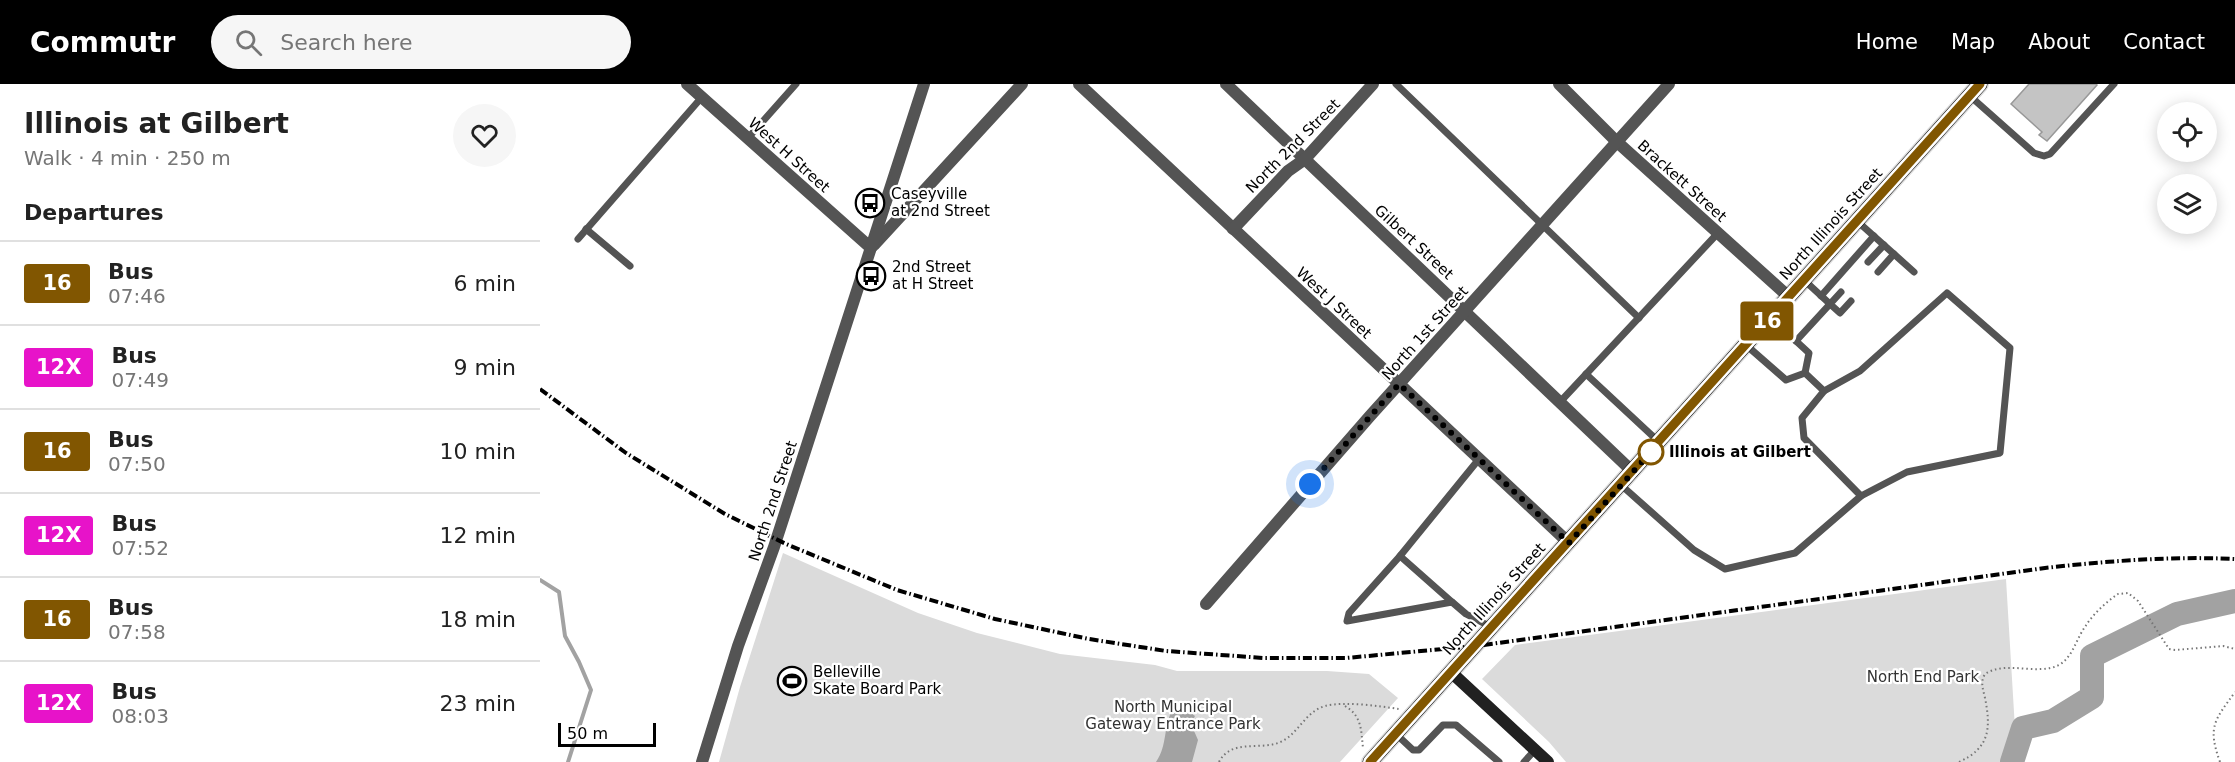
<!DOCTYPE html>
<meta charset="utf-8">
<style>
body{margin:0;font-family:"DejaVu Sans",sans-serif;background:#f6f6f6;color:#222;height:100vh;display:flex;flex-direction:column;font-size:22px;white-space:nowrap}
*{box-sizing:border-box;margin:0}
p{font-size:20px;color:#767676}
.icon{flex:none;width:33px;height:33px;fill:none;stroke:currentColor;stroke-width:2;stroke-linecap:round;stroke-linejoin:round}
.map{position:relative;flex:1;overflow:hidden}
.details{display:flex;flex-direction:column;background:#fff;width:540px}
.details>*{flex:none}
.badge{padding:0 12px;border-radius:4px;font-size:21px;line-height:39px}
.fabs{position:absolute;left:1617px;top:18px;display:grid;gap:12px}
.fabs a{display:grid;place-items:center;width:60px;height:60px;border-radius:50%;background:#fff;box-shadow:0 3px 15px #0003;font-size:30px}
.scale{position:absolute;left:18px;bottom:15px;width:98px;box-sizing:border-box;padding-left:6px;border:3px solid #000;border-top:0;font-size:16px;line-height:21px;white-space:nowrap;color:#000;-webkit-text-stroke:4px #fff;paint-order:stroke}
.you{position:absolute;width:30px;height:30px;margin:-15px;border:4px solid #fff;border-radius:50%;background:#1a73e8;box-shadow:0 0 0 9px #1a73e833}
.map>.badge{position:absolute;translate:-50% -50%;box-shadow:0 0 0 3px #fff}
h2{padding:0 24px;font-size:22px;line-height:54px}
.round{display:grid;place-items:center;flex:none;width:63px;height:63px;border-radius:32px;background:#f6f6f6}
.summary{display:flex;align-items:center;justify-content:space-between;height:102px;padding:0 24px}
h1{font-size:28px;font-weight:700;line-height:45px}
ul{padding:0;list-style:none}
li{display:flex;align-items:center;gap:18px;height:84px;padding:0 24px;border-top:2px solid #e0e0e0}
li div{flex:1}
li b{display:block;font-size:22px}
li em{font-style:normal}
li .badge{min-width:66px;font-weight:700;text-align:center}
header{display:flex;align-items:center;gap:36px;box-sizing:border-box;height:84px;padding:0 30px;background:#000;color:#fff}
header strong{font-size:28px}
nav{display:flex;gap:33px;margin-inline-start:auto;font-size:21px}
.search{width:420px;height:54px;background:#f6f6f6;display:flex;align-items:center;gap:15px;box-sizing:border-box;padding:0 21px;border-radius:33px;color:#767676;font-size:22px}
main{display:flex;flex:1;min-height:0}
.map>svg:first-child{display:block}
</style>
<header>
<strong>Commutr</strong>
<div class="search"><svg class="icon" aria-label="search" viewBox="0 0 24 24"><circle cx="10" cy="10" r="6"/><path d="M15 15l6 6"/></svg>Search here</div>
<nav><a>Home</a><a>Map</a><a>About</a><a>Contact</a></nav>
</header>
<main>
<section class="details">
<div class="summary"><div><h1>Illinois at Gilbert</h1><p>Walk · 4 min · 250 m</p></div><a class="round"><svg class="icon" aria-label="heart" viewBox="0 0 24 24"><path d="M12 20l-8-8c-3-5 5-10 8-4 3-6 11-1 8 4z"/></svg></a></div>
<h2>Departures</h2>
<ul>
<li><span class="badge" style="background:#815601;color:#fff">16</span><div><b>Bus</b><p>07:46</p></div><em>6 min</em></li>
<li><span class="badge" style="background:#e713c9;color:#fff">12X</span><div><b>Bus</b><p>07:49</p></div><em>9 min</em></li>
<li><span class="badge" style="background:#815601;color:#fff">16</span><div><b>Bus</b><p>07:50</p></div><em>10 min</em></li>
<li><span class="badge" style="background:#e713c9;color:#fff">12X</span><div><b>Bus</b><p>07:52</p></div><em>12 min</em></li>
<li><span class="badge" style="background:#815601;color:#fff">16</span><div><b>Bus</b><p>07:58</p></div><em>18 min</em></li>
<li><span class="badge" style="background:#e713c9;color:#fff">12X</span><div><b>Bus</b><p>08:03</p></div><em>23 min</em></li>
</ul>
</section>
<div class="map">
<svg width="1695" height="678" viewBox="0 0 1695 678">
<rect width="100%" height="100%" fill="#fff"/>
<g fill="#dbdbdb">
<path d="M243,469L378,529L437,549L520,570L615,581L637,587H787L829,590L858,614L800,678H179L200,603Z"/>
<path d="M1466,495L1477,678H1026L1009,658L942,595L975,561Z"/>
</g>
<path fill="#a2a2a2" d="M642,623L655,632L651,640L658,656L652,678H616C628,661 623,641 633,625Z"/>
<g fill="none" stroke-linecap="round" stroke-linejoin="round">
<path stroke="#a2a2a2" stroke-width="4" d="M0,496L19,508L25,552L39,578L51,606L28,678"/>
<path stroke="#a2a2a2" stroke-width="24" d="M1472,678L1483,644L1513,637L1552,613V572L1637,530L1695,517"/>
</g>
<path fill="#c4c4c4" stroke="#989898" stroke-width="1.5" d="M1489,0H1556L1557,1L1507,57L1499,51L1502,48L1471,20Z"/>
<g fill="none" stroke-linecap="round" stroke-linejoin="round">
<g stroke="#dbdbdb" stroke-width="18">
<path id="primary" d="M830,678L1440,0"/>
</g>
<g stroke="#767676" stroke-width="2" stroke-dasharray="1.5 3" stroke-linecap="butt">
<path d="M805,622C822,632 821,646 823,664"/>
<path d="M679,678C691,655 718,666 738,659C758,652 764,628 785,622C804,617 839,622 859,625"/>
<path d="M1419,678C1450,664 1451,644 1445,614C1443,605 1440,598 1445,590C1466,576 1497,592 1519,581C1533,573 1536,555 1545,543C1553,530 1566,518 1578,510L1588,509L1598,517L1629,565L1635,566L1683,562L1695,565"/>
<path d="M1680,678C1667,642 1675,636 1695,608"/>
</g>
<g stroke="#545454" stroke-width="7">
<path d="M856,0L1099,234"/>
<path d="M1430,12L1494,69L1504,72L1510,70L1574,0"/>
<path d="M208,54L256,0"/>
<path d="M1317,137L1374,188"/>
<path d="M46,145L90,182"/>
<path d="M38,155L162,13"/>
<path d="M1328,178L1344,161"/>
<path d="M1338,188L1354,170"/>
<path d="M1301,208L1290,220L1300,229L1311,217"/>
<path d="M1281,212L1334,152"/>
<path d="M1230,235L1256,257L1290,220L1264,196"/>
<path d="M1206,261L1246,296L1265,289L1269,269L1256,257"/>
<path d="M1046,290L1119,358"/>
<path d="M1284,307L1320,287L1407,209L1470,264L1460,369L1367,388L1321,412"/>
<path d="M1020,318L1178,149"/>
<path d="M939,375L860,472L809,529L807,537L912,518L926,530L951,543"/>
<path d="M1081,401L1154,466L1185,485L1255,469L1321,412L1264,354L1262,334L1284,307L1265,289"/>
<path d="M860,472L912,518"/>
<path d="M856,650L873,666H879L903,641H916L959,678"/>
<path d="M984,678L995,666"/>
</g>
<g stroke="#545454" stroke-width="12">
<path d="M147,0L331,164"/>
<path d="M539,0L1029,459"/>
<path d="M686,0L1093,388"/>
<path d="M1019,0L1076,57L1249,213"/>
<path d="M693,145L748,87L765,75L833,0"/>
<path d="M334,161L482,0"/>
<path d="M666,520L830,332L1129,0"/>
<path d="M162,678L198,562L234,463L384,0"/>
</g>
<path stroke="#212121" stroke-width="12" d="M912,589L1008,678"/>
<use href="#primary" stroke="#000" stroke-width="15"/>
<path stroke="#000" stroke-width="4" stroke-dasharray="9 3 1.5 3" stroke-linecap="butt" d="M0,305L86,369L185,430L246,460L357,506L455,535L549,555L626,567L724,574H806L936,562L1505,484C1568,477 1631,472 1695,475"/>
</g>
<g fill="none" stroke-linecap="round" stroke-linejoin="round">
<g stroke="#fff" stroke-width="14">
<path id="line" d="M830,678L1440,0"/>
</g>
<use href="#line" stroke="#815601" stroke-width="9"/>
<path stroke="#000" stroke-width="6" stroke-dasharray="0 10.8" d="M770,400L859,300L1029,459L1111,368"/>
</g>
<defs>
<g id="bus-ring" transform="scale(1.5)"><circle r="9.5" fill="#fff" stroke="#000" stroke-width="1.5"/><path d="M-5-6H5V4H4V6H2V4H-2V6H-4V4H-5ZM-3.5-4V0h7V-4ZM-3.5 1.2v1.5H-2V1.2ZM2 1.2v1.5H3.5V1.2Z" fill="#000"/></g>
<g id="stadium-ring" transform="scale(1.5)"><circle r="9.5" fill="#fff" stroke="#000" stroke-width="1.5"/><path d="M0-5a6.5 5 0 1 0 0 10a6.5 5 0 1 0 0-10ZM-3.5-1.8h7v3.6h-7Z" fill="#000"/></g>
</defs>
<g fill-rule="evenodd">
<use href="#bus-ring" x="330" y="119"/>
<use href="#bus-ring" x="331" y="192"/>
<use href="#stadium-ring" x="252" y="597"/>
</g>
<circle fill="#fff" stroke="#815601" stroke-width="3" cx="1111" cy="368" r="12"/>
<g text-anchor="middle" stroke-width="4.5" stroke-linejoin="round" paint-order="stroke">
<g font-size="15" fill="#000" stroke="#fff">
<text transform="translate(753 62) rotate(-45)" y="5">North 2nd Street</text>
<text transform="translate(249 71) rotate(42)" y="5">West H Street</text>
<text transform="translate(1142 97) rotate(42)" y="5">Brackett Street</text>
<text transform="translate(1291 140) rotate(-48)" y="5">North Illinois Street</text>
<text transform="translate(874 158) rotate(43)" y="5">Gilbert Street</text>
<text transform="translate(794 219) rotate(43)" y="5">West J Street</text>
<text transform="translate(885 249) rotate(-48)" y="5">North 1st Street</text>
<text transform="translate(233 417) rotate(-72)" y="5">North 2nd Street</text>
<text transform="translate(954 515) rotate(-48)" y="5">North Illinois Street</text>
</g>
<g font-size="15" fill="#000" stroke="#fff" text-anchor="start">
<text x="351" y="115">Caseyville<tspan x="351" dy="17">at 2nd Street</tspan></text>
<text x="352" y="188">2nd Street<tspan x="352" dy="17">at H Street</tspan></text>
<text x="273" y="593">Belleville<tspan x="273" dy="17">Skate Board Park</tspan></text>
</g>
<g font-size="15" font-weight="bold" fill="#000" stroke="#fff" text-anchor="start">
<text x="1129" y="373">Illinois at Gilbert</text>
</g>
<g font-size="15" fill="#323232" stroke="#fff">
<text x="1383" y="598">North End Park</text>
<text x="633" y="628">North Municipal<tspan x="633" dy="17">Gateway Entrance Park</tspan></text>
</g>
</g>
</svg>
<div class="fabs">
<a><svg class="icon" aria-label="locate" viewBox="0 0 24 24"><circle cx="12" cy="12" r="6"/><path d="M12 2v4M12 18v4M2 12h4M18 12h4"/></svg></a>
<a><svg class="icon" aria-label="layers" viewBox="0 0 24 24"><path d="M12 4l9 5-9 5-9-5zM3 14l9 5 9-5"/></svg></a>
</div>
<div class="scale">50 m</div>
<div class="you" style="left:770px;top:400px"></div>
<b class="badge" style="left:1227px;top:237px;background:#815601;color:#fff">16</b>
</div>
</main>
